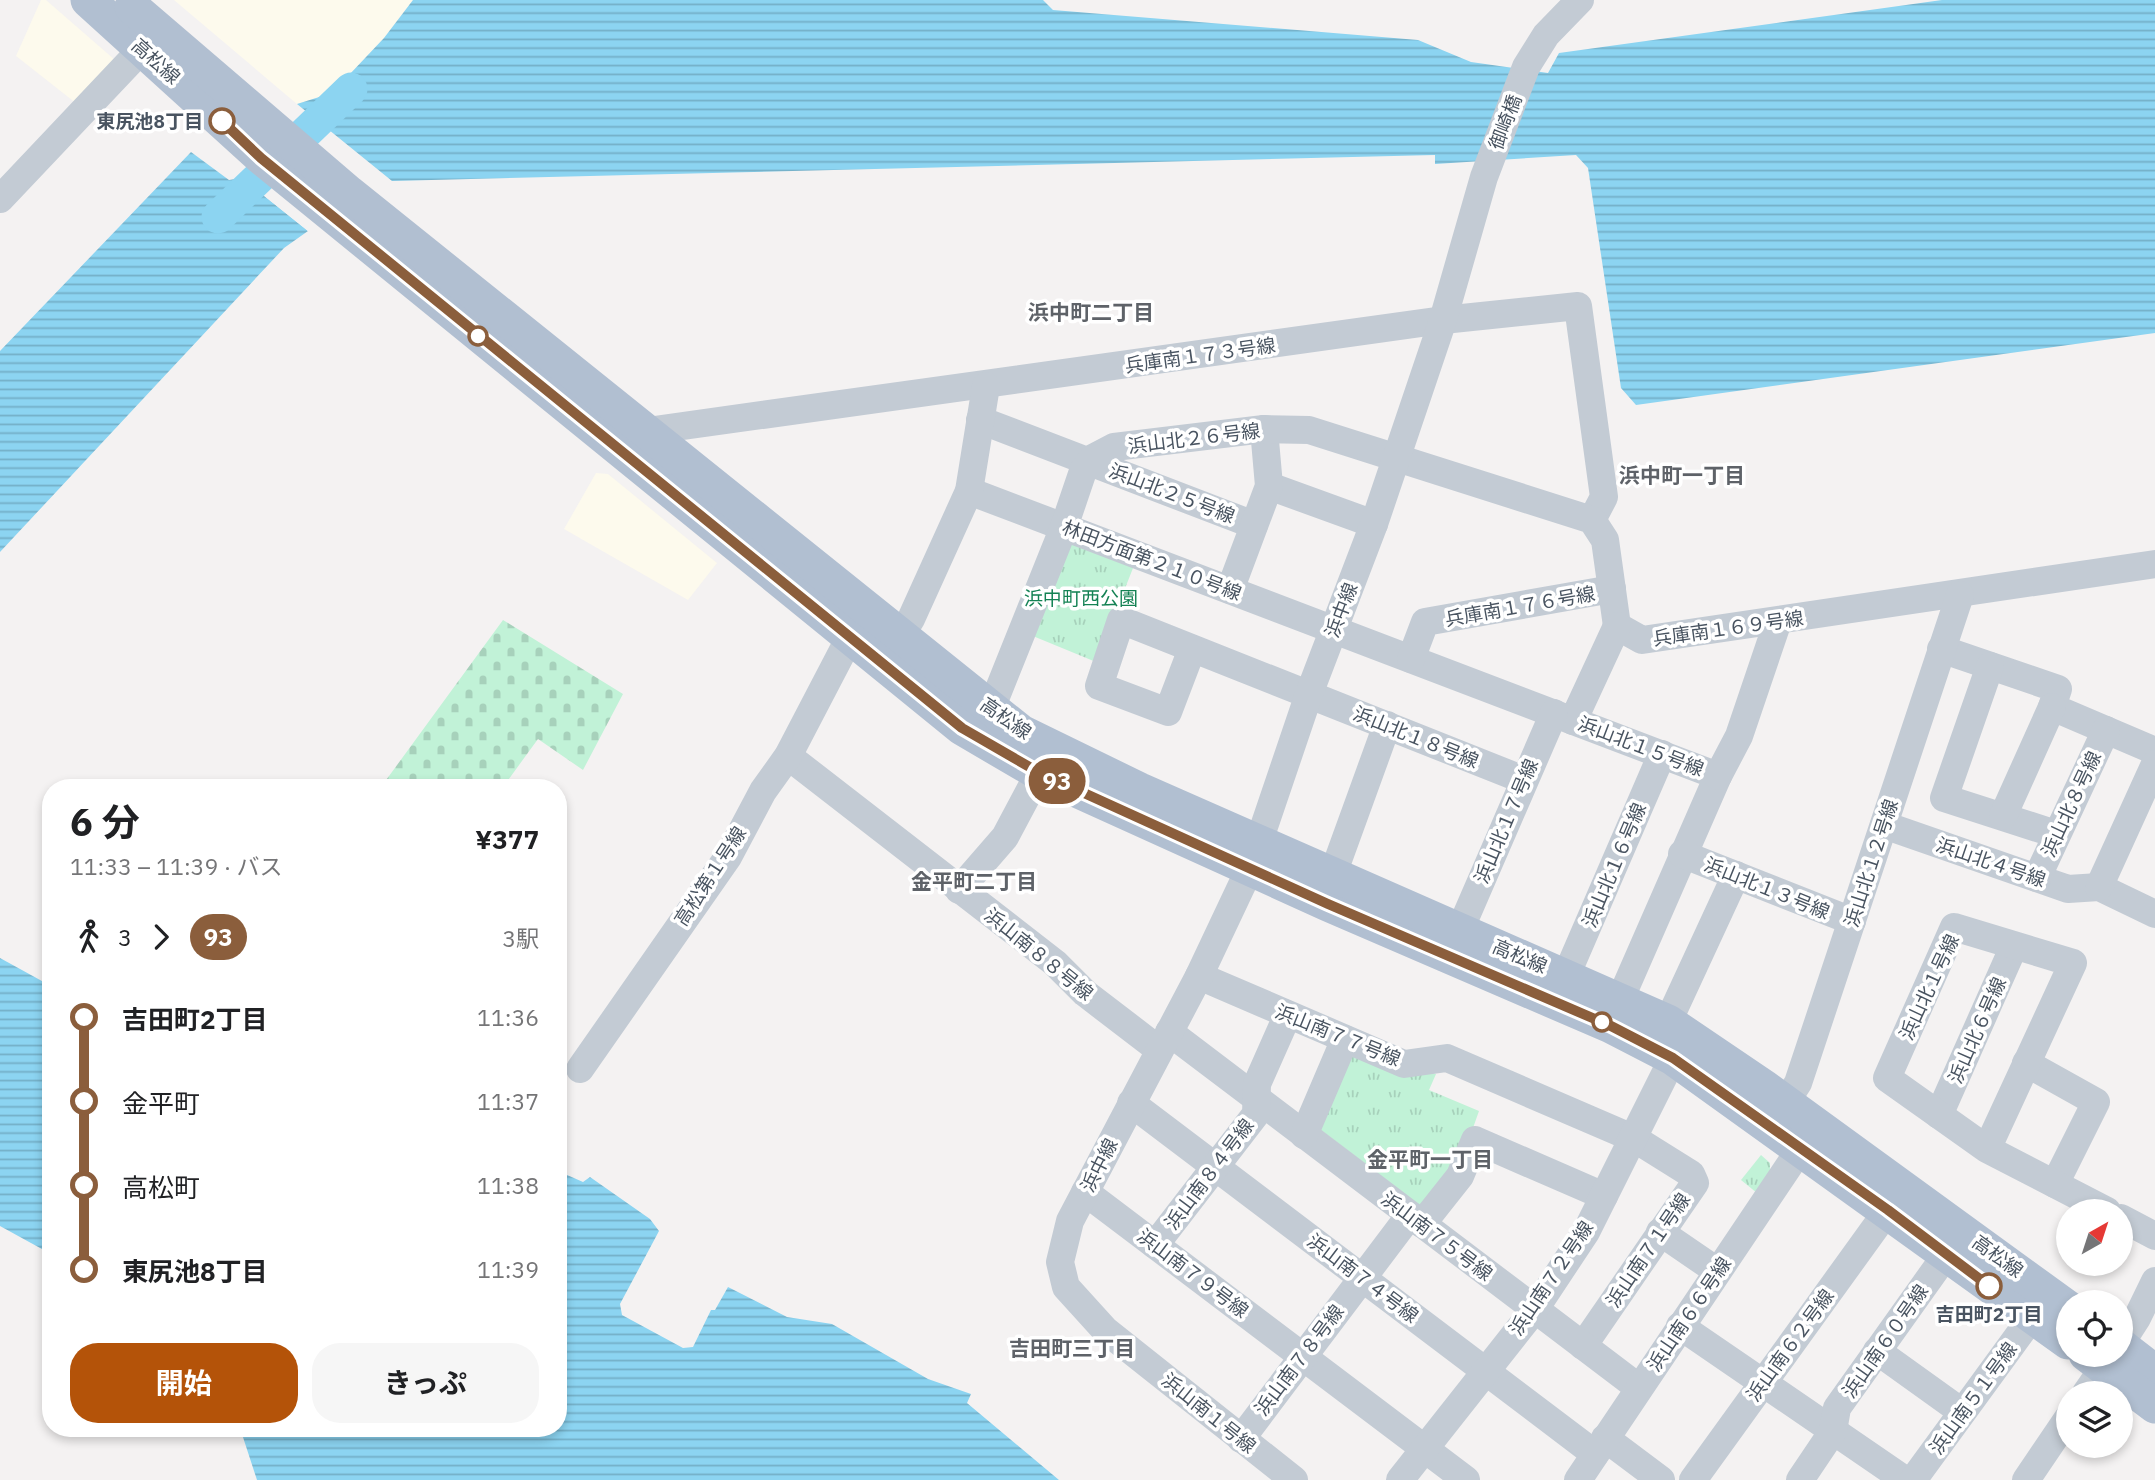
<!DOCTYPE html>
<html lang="ja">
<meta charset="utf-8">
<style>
body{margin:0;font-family:"IBM Plex Sans","Noto Sans JP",sans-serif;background:#f6f6f6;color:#202124;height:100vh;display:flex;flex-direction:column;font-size:26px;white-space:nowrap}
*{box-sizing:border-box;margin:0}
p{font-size:23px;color:#757577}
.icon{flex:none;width:38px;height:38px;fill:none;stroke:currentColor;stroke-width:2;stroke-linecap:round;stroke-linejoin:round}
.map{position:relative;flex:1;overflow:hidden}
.panel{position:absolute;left:42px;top:779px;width:525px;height:658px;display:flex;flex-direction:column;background:#fff;border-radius:28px;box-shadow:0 4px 10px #0003}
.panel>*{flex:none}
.badge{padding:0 14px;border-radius:23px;font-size:24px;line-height:46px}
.needle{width:46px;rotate:39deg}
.fabs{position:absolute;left:2056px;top:1199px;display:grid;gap:14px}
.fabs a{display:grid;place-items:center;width:77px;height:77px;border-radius:50%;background:#fff;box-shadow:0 4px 10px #0003;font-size:35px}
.map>.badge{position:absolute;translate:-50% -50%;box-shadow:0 0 0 4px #fff}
.legs{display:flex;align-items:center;gap:10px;height:77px;padding:0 28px;font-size:23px}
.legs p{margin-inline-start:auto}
.overview{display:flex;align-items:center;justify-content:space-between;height:119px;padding:0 28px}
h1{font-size:38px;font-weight:700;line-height:52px}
.action{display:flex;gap:14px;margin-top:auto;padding:14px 28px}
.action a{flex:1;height:80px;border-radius:28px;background:#b45309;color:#fff;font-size:28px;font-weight:700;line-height:80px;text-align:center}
.action a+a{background:#f6f6f6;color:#202124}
ul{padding:0 28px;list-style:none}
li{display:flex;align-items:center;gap:24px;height:84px;font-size:26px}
li i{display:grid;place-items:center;width:10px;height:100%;margin:0 9px;background:currentColor}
li i::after{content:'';width:18px;height:18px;margin:-9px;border:5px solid;border-radius:50%;background:#fff}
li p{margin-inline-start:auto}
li:first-child i{background:linear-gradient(#0000 50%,currentColor 0)}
li:last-child i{background:linear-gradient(currentColor 50%,#0000 0)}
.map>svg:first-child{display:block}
</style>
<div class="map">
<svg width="2155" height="1480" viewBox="0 0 2155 1480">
<defs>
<pattern id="cemetery-stones" width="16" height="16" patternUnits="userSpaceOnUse" patternTransform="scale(1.75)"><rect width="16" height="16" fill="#c1f2d7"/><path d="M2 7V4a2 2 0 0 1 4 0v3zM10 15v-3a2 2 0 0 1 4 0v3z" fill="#a7d1bb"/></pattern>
<pattern id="park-tufts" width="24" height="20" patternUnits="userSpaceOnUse" patternTransform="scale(1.75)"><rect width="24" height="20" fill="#c1f2d7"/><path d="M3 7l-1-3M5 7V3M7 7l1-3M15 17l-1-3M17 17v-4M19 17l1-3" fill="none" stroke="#a7d1bb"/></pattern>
<pattern id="water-rules" width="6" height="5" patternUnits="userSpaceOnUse" patternTransform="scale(1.75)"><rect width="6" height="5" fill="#8cd4f1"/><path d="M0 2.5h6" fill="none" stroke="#74afc7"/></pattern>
</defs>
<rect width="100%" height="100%" fill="#f4f2f2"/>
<g fill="#fdfaed">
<path d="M41,0H46L115,60L77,104L16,56Z"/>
<path d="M174,0H413L384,38L332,93L297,104Z"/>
<path d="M596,473L608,474L717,563L688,600L564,529Z"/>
</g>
<path fill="url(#cemetery-stones)" d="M503,620L623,694L583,770L538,739L503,787H381Z"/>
<g fill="url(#park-tufts)">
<path d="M1067,535L1135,563L1096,662L1028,634Z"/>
<path d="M1355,1056L1436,1074L1429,1090L1479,1111L1457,1173L1427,1211L1317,1127L1345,1060Z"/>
<path d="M1761,1155L1770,1163V1176L1757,1193L1741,1180Z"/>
</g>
<g fill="url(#water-rules)">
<path d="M413,0H1043L1053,10L1418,40L1471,62L1548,73L1559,53L1942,0H2155V333L1636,405L1621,388L1588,168L1576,155L1435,164V155L392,181L297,104L332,93L384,38Z"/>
<path d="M191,152L229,180L242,178L308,231L284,248L0,552V351Z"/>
<path d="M0,958L51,986V1254L0,1226Z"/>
<path d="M558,1171L583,1182L590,1177L650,1219L659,1231L620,1304L622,1315L683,1348L693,1347L711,1310H715L728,1287L787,1317L832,1324L928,1379L971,1394L967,1403L1059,1480H257L240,1428H558Z"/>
</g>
<path fill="#f4f2f2" d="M245,175L253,182L310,229L308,231L242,178Z"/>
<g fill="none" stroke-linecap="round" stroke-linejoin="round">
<path stroke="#8cd4f1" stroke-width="33" d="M218,217L351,89"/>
<g stroke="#c3cbd4" stroke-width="28">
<path d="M0,199L143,48"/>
<path d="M980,420L1254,525"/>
<path d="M633,433L1443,320L1578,306L1604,497L1592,520"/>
<path d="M1269,486L1374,524"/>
<path d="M969,491L1718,776L1620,1000"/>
<path d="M1230,590L1269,486L1264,429"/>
<path d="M1192,649L1168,712L1099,686L1121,620L1524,780"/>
<path d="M1941,649L2058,689L2052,707L2155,751"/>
<path d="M890,653L911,619L969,491L986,386"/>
<path d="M1411,659L1425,622L1612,589"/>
<path d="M1990,666L1944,798L2056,834"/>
<path d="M991,709L1064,527L1083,471L1093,458L1114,447L1264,429L1309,430L1592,520L1605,540L1617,626L1642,640L2155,564"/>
<path d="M1573,721L1617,626"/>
<path d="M788,756L1055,963L1085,993L1158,1049"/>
<path d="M1718,776L1739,736L1778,621"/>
<path d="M2003,816L2052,707"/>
<path d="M1884,825L2068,889L2099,887L2155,914"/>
<path d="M1682,854L1852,921"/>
<path d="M1333,874L1387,725"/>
<path d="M2037,878L2106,730"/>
<path d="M2099,887L2155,764"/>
<path d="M959,890L1005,837L1039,773"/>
<path d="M1460,930L1554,713"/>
<path d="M1199,976L1404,1064L1447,1058L1635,1139L1691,1174L1695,1183L1583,1346"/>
<path d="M1566,976L1662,754"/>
<path d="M1668,1022L1736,875"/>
<path d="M1169,1032L1639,1388"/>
<path d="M2026,1063L2096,1102L2055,1184"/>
<path d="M580,1069L728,857L763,791L788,756L849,639"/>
<path d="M1131,1103L1595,1454"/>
<path d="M1939,1115L2014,946"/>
<path d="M1775,1119L1798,1083L1960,595"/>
<path d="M1304,1135L1345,1039"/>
<path d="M1987,1149L2073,963L1954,927L1887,1078L1987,1149L2107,1211"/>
<path d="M1085,1192L1466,1480"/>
<path d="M2121,1218L2155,1236"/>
<path d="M1422,1224L1460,1176L1475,1140L1604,1196"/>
<path d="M1660,1232L1717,1271"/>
<path d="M1155,1245L1256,1114L1257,1084L1284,1023V1013"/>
<path d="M1680,1326L1905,1480"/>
<path d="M2121,1343L2137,1318L2155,1281"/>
<path d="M1877,1351L1962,1412"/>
<path d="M2086,1393L2113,1354"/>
<path d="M1605,1438L1661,1480"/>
<path d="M1241,1439L1410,1215"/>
<path d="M1294,1480L1105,1330L1066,1287L1060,1262L1070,1221L1199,976L1250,868L1309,694L1374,524L1443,320L1484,177L1526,67L1546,35L1580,0"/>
<path d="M1400,1480L1535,1309L1586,1232L1673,1058"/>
<path d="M1578,1480L1801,1148"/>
<path d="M1693,1480L1888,1210"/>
<path d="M1800,1480L1833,1431L1837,1408L1946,1255"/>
<path d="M1913,1480L2032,1317"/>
<path d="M2026,1480L2068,1418"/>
</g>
<g stroke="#b1bfd1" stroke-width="35">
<path d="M88,0L262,158L962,728L1039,773L1328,904L1611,1026L1673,1058L2068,1342"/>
<path d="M132,7L349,193L1021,732L1140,790L1668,1022L1764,1087L2068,1308"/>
<path d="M2121,1346L2155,1372"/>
<path d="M2086,1354L2155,1406"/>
</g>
</g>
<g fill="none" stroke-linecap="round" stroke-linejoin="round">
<g stroke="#fff" stroke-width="16">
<path id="line-1" d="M222,121L261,158L962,728L1040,773L1328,904L1611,1026L1673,1058L1888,1210L1989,1286"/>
</g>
<use href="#line-1" stroke="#8b5e3c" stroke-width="10"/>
</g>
<g fill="#fff" stroke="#8b5e3c" stroke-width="3.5">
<circle cx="222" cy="121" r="12"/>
<circle cx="478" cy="336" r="9"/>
<circle cx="1602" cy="1022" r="9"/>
<circle cx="1989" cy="1286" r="12"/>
</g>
<g text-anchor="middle" stroke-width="7" stroke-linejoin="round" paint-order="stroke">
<g font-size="19" fill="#495461" stroke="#fff">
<text transform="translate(156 61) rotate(42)" y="7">高松線</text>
<text transform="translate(1505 122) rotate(-69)" y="7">御崎橋</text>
<text transform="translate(1200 355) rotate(-8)" y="7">兵庫南１７３号線</text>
<text transform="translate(1194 438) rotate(-7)" y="7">浜山北２６号線</text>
<text transform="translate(1172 493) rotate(21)" y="7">浜山北２５号線</text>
<text transform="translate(1152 560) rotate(21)" y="7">林田方面第２１０号線</text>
<text transform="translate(1520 606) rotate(-10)" y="7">兵庫南１７６号線</text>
<text transform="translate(1341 610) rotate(-69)" y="7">浜中線</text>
<text transform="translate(1728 628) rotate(-8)" y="7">兵庫南１６９号線</text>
<text transform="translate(1006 718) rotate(35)" y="7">高松線</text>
<text transform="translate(1416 737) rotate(22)" y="7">浜山北１８号線</text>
<text transform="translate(1641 746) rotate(21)" y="7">浜山北１５号線</text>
<text transform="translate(2071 804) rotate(-65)" y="7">浜山北８号線</text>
<text transform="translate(1506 821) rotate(-67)" y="7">浜山北１７号線</text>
<text transform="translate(1991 862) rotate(19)" y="7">浜山北４号線</text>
<text transform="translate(1871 863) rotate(-72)" y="7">浜山北１２号線</text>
<text transform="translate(1614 865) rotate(-67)" y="7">浜山北１６号線</text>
<text transform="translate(710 876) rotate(-57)" y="7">高松第１号線</text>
<text transform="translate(1767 888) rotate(22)" y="7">浜山北１３号線</text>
<text transform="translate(1039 954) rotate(39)" y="7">浜山南８８号線</text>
<text transform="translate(1520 956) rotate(23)" y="7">高松線</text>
<text transform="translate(1929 987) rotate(-65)" y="7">浜山北１号線</text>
<text transform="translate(1977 1030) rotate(-66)" y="7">浜山北６号線</text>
<text transform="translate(1338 1035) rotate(22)" y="7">浜山南７７号線</text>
<text transform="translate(1099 1165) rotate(-63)" y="7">浜中線</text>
<text transform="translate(1209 1174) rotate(-53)" y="7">浜山南８４号線</text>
<text transform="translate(1437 1236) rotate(37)" y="7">浜山南７５号線</text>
<text transform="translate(1648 1250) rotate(-56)" y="7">浜山南７１号線</text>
<text transform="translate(1998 1256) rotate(36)" y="7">高松線</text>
<text transform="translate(1193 1273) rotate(37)" y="7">浜山南７９号線</text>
<text transform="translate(1363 1278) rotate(37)" y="7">浜山南７４号線</text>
<text transform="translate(1551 1278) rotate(-56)" y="7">浜山南７２号線</text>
<text transform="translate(1689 1314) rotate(-56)" y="7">浜山南６６号線</text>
<text transform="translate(1885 1341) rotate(-55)" y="7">浜山南６０号線</text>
<text transform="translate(1790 1345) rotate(-54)" y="7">浜山南６２号線</text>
<text transform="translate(1299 1360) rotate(-53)" y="7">浜山南７８号線</text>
<text transform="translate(1973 1398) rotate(-54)" y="7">浜山南５１号線</text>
<text transform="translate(1209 1413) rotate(39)" y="7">浜山南１号線</text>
</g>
<g font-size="19" font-weight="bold" fill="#495461" stroke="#fff" text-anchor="end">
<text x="203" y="128">東尻池8丁目</text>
<text x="1989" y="1321" text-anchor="middle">吉田町2丁目</text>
</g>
<g font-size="19" fill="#148254" stroke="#fff">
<text x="1081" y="605">浜中町西公園</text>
</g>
<g font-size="21" font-weight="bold" fill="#5e6268" stroke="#fff">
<text x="1091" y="320">浜中町二丁目</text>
<text x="1682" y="483">浜中町一丁目</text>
<text x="974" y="889">金平町二丁目</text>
<text x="1430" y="1167">金平町一丁目</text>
<text x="1072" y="1356">吉田町三丁目</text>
</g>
</g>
</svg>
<div class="fabs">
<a><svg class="needle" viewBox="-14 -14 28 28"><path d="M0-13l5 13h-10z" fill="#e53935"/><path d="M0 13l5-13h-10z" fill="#757577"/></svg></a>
<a><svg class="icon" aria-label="locate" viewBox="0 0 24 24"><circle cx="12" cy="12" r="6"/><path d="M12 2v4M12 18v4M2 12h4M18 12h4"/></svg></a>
<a><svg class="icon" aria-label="layers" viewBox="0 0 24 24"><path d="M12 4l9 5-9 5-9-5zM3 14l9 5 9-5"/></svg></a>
</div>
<b class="badge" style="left:1057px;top:781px;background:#8b5e3c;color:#fff">93</b>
<section class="panel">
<div class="overview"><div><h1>6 分</h1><p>11:33 – 11:39 · バス</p></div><b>¥377</b></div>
<div class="legs"><svg class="icon" aria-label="walk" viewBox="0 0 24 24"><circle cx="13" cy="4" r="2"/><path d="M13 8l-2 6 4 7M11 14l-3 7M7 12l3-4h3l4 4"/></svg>3<svg class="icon" aria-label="forward" viewBox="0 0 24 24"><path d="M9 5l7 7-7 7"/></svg><b class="badge" style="background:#8b5e3c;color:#fff">93</b><p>3駅</p></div>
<ul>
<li><i style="color:#8b5e3c"></i><b>吉田町2丁目</b><p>11:36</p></li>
<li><i style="color:#8b5e3c"></i><span>金平町</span><p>11:37</p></li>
<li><i style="color:#8b5e3c"></i><span>高松町</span><p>11:38</p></li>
<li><i style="color:#8b5e3c"></i><b>東尻池8丁目</b><p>11:39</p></li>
</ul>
<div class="action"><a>開始</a><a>きっぷ</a></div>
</section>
</div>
